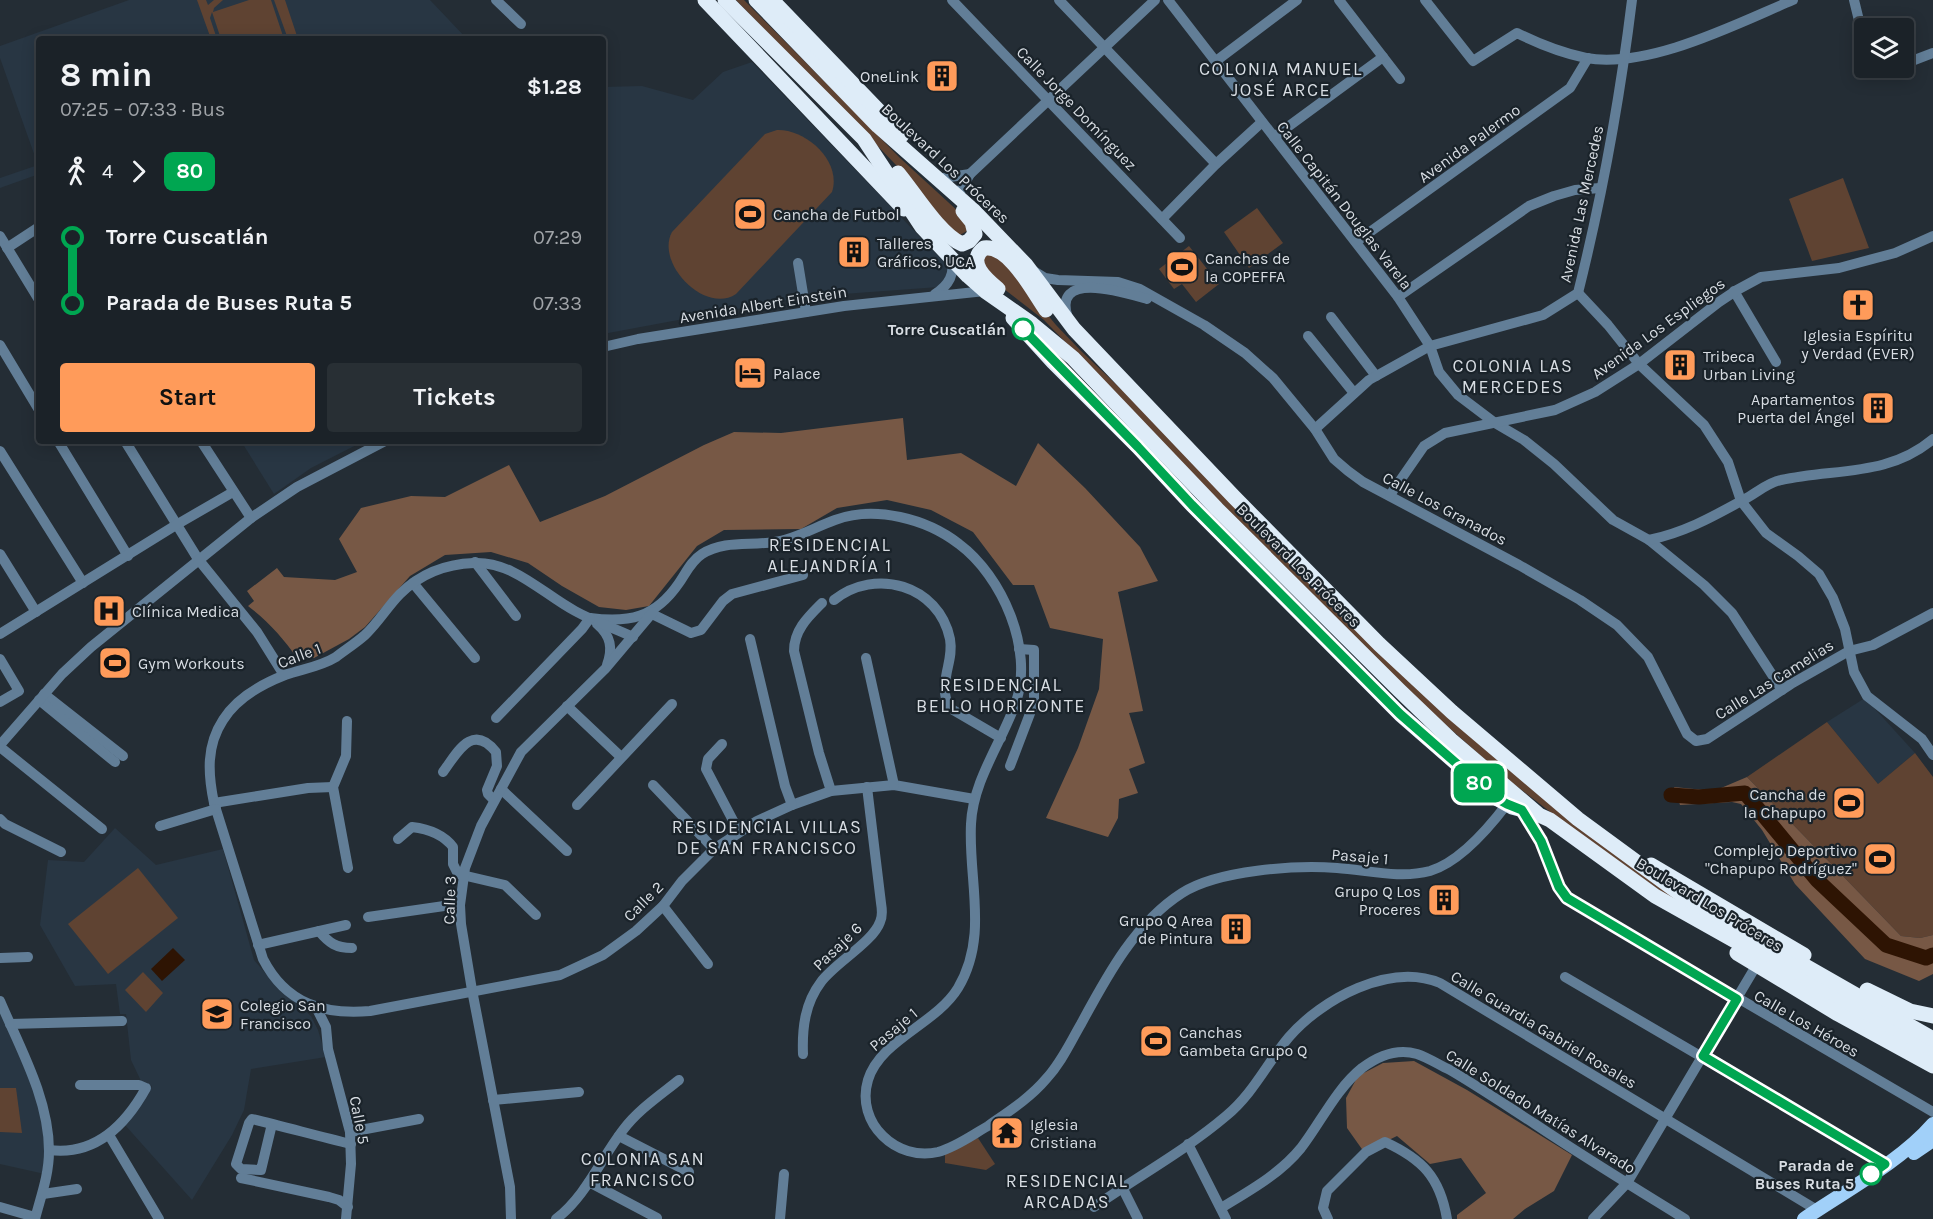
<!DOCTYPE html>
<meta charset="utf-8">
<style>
body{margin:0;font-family:Karla,sans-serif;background:#282f34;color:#f1f3f6;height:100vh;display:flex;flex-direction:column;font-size:22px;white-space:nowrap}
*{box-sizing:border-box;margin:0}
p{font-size:20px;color:#a0a4a8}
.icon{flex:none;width:33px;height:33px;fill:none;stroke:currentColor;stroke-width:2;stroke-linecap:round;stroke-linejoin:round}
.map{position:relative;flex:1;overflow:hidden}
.sheet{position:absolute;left:36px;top:36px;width:570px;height:408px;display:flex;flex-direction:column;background:#1b2228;border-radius:6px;box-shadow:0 3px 15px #0003,0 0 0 2px #393f45}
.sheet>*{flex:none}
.badge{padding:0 12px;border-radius:9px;font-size:21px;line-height:39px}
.buttons{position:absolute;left:1854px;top:18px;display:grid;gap:12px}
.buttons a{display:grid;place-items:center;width:60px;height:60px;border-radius:6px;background:#1b2228;box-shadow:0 3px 15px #0003,0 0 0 2px #393f45;font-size:30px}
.map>.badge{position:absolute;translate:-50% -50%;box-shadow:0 0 0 3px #fff}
.legs{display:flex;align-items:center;gap:9px;height:66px;padding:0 24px;font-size:20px}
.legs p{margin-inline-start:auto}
.head{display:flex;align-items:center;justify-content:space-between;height:102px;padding:0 24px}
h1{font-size:33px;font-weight:700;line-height:45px}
.primary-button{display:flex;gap:12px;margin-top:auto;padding:12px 24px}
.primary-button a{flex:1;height:69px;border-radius:6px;background:#ff9b5a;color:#111;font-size:24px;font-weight:700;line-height:69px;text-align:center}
.primary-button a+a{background:#282f34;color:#f1f3f6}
ul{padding:0 24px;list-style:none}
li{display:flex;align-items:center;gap:21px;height:66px;font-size:22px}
li i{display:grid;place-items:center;width:9px;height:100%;margin:0 8px;background:currentColor}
li i::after{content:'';width:15px;height:15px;margin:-8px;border:4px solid;border-radius:50%;background:#1b2228}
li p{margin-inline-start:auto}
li:first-child i{background:linear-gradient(#0000 50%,currentColor 0)}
li:last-child i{background:linear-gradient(currentColor 50%,#0000 0)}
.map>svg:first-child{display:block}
</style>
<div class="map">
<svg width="1933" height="1219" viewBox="0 0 1933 1219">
<rect width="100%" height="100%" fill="#242d35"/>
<g fill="#283643">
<path d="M129,0H430L467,39H39V174L0,188V178L38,165L0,58V46Z"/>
<path d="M752,62L948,266L949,274L939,287L802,297L603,334V87L642,86L693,100L723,72Z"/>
<path d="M241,441H364L311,468L274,494Z"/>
<path d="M1865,698L1915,753L1878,784L1827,722Z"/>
<path d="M115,828L156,865L223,849L254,960L281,991L311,1016L318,1030L326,1057L251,1069L244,1110L232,1135L192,1200L125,1125L142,1104L152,1086L141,1081L131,1060L126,1014H120L116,984L75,986L40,925L48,860L84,862Z"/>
<path d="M0,1008L30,1078L43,1121L45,1174L0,1164Z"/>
</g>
<g fill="#5f4332">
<path d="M197,0H206L208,5L214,0H223L214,8L213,12L249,0H271L284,39H221L212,12L210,18L217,39H211Z"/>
<path d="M274,0H285L298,39H288Z"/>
<path d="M736,0H744L900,158L960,213L964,217L967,231L960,235L955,234L897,166Z"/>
<path d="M777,130C806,129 842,161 832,192L736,294C705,315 655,263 672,232L765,134Z"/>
<path d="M1843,178L1869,248L1812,261L1789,199Z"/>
<path d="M1257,208L1283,243L1249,268L1224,232Z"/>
<path d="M1189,246L1219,284L1196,302L1182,284L1174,289L1159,269Z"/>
<path d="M987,255H998L1056,325L1080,350L1122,390L1346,617L1679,898L1676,902L1575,831L1506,778L1429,710L1286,570L1044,320L1004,289L984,269V258Z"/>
<path d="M1827,722L1878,784L1915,753L1933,777V935L1920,938L1901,936L1747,777Z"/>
<path d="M138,868L178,918L108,974L68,924Z"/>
<path d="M143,972L163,993L146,1012L125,990Z"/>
<path d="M0,1088H16L22,1133L0,1132Z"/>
<path d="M978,1138L995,1164L986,1170L945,1163V1151Z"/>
</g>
<g fill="#775845">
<path d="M903,418L907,460L961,453L1016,486L1038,443L1085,488L1140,547L1158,581L1118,592L1143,711L1129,713L1145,763L1129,769L1138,793L1119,799L1118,818L1108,837L1046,818L1078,748L1099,689L1103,639L1050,628L1034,585H1013L973,532L931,510L887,500L837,508L801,529L724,530L697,546L649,606L626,610L599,607L562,586L528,563L491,552L445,555L410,576L365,627L349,639L314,658L298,659C283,638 268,621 248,606L254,601L247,591L277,568L284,577L335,580L357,572L339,539L361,508L411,496L445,497L509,465L540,522L605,496L704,445L734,432L781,433Z"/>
<path d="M1747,777L1901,936L1920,938L1933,935V974L1919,981L1865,959L1795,884L1762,830L1741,804L1732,802L1680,805L1674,787L1714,791Z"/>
<path d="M1414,1061L1467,1090L1572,1155L1554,1191L1525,1209L1513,1219H1457V1215L1486,1193L1461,1158L1430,1164L1397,1136L1364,1152L1347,1128L1346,1098L1358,1076L1383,1063Z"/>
</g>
<path fill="#2e1403" d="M173,948L185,960L162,981L151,969Z"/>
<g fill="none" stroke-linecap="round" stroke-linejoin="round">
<path stroke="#2e1403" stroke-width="15" d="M1671,795L1699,797L1745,793L1817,880L1886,945L1926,958L1933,955"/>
<g stroke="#627e97" stroke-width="10">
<path d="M496,0L521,24"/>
<path d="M952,0L1180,238"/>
<path d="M1059,0L1216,164"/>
<path d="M1168,0L1398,297L1430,346L1439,372L1458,395L1495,423L1524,440L1554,464L1613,520L1649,540L1704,585L1732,613L1782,690"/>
<path d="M1339,0L1400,79"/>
<path d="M1425,0L1473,61L1517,33C1539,44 1562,53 1586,58C1649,69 1736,24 1793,0"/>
<path d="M1854,0L1864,41"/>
<path d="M1216,61L1297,0"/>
<path d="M1904,64L1933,53"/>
<path d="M1875,68L1880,73L1894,68"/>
<path d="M1274,137L1383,57"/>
<path d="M943,178L970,174"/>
<path d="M958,195L970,174L1155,0"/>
<path d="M1162,219L1216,164L1262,122"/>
<path d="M0,236L39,300"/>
<path d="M1356,242L1570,88L1588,58"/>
<path d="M7,248L39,227"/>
<path d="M798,263L806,312"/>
<path d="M1032,270L1045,278L1058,280L1118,282L1140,289L1204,325L1245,353L1273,378L1315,429L1334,459L1348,471L1363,482L1519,565L1580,600L1617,625L1648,657L1687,734L1696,741L1707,739L1791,684L1849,651L1873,645L1933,613"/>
<path d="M1734,291L1776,362"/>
<path d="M1578,293L1608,325L1639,364L1704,425L1728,462L1741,501L1766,533L1798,556L1819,574L1833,598L1845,629L1854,672L1867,696L1922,739L1933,755"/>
<path d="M935,294C948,286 957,273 950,257"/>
<path d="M1398,297L1529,206L1554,196L1575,190L1600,188"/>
<path d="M1331,317L1376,376"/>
<path d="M1068,318C1051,269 1126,293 1147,299"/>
<path d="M1308,336L1354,393"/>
<path d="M0,345L39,410"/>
<path d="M603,347L638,339L844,306L985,291"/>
<path d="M1315,429L1369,380L1430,346L1543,315L1578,293C1602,197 1620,98 1632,0"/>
<path d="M58,441L128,556"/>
<path d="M125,441L198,559L257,632L284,675"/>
<path d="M201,441L251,518"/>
<path d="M0,451L83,583"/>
<path d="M1390,495L1424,446L1445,433L1555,410L1595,392L1639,364L1719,302L1737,290L1761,277L1839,268L1895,253L1933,236"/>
<path d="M1649,540C1686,532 1712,517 1745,499C1756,493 1769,482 1781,480C1835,468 1888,477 1933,439"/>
<path d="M0,554L36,612"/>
<path d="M475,562L516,616"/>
<path d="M413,583L475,658"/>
<path d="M834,600C875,567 939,585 950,639C953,656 946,668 945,685C944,692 946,700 948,707L1001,738"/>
<path d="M822,603C808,617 794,630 794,651L819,753L831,791"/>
<path d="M652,614L691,633L701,630L723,601L732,594L803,575"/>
<path d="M590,618C629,623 655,618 679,583C686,573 691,561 702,554C725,540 749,546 774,542C796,539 815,527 835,520C875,505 927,519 959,544C1002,576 1034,649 1016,702C1002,742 973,780 971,824C968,880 989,936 958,988C936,1024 880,1040 868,1080C855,1123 897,1162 938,1152C956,1147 972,1135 988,1126C1008,1112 1030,1098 1046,1079C1061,1063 1070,1043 1081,1024C1107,976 1135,923 1182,893C1218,870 1295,865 1337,868C1367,870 1400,879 1430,871C1460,862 1488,829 1507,804"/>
<path d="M597,624C611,636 613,648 607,665"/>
<path d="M0,634L176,525L233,492"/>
<path d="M633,637C614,628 593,621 575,611C543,594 513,561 474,563C446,564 420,574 400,594C388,606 378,623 365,635C356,643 345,650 336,657C320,667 302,669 285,675C262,684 236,699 223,720C206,746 208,774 214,803L263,959C286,1004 324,1015 370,1011L560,975L603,955L636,931L663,906L682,881L714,849L757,821L792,805L831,791L894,785L974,799"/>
<path d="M750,639L785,786L792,805"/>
<path d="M866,658L894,785"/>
<path d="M0,659L19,691L0,702"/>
<path d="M44,694L123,756"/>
<path d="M39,700L115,762"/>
<path d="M567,706L621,757"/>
<path d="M496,718L582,629L590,618"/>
<path d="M347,721L346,756L333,787L348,868"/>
<path d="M722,744L708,759L706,769L739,832"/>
<path d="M0,745L62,674L91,647L251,518L297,487L385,441"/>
<path d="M0,747L102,829"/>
<path d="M1010,766L1034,703V650L1019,649"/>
<path d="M443,772C457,753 472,722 496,752L497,766L487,790L488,794L494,800"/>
<path d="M653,785L714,849"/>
<path d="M501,789L567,851"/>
<path d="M214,803L308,788L333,787"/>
<path d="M577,805L672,704"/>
<path d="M1523,810L1541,841L1559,887L1567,898L1933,1112"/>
<path d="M0,819L5,824L61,852"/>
<path d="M160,826L216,809"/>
<path d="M398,839L412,827C429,829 443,834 453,847V864L458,874L505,885L536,915"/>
<path d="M663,906L708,964"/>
<path d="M368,917L451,905H460"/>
<path d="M319,931C329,943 336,948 352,948"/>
<path d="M258,945L346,925"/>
<path d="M0,958L28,957"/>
<path d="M1565,977L1885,1164"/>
<path d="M0,1001C20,1048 49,1099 49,1151C49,1175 41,1196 35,1219"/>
<path d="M316,1007L326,1027L328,1049L350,1132L351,1164L346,1219"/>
<path d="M10,1024L122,1021"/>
<path d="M803,1054C802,1028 805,1003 821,982C835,963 873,942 880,922C883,916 882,909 881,903L867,787"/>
<path d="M493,1100L579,1092"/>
<path d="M272,1124L261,1170L241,1169L236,1164L249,1123L252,1119C285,1127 318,1136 351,1144"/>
<path d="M350,1132L419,1119"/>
<path d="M109,1135L159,1219"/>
<path d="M619,1136L689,1172"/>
<path d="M1188,1144L1226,1219"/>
<path d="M49,1150C95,1156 125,1126 146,1088L139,1085H80"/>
<path d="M241,1178L329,1197L339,1200L348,1207"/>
<path d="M589,1182L657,1218"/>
<path d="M1122,1187L1138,1219"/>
<path d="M43,1194L77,1189"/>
<path d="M0,1207L35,1217"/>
<path d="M1094,1207C1137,1177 1186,1150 1226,1116C1253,1094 1267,1063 1289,1037C1322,999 1390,962 1440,983L1817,1210"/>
<path d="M1221,1208C1249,1191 1280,1174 1301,1148C1321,1122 1336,1089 1362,1068C1378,1056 1397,1048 1417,1054C1429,1058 1439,1065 1450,1070C1479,1087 1507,1106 1535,1124C1584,1157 1635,1188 1685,1219"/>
<path d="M511,1219L510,1187L472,990L461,924L460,905L465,868L481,826L521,752L605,669L653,612"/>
<path d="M556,1219C586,1196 600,1160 623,1130C638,1110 659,1096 679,1080"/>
<path d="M780,1219L784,1174"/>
<path d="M1328,1219L1323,1208L1327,1191L1366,1152L1385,1142C1422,1159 1440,1177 1447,1219"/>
<path d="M1593,1219L1627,1183L1756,966"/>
</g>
<g stroke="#a1d0f9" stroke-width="14">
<path d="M1914,1153L1933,1140"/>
<path d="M1804,1219C1845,1191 1901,1161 1933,1124"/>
</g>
<g stroke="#deecf8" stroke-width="15">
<path d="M705,0L904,209"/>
<path d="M725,0L864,139L922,227L968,276L985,291L1032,324L1073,358L1217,509L1399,690L1451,740L1539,815L1550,820L1655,896L1933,1052"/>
<path d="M756,0L878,126L973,210L1026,265L1074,329L1234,497L1379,644L1452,712L1578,819L1683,896L1933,1039"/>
<path d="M772,0L902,135"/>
<path d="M898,173C914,192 940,235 962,244L969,241L975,234L972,222L963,211"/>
<path d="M998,289C986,279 966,262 984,248C1010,245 1033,292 1046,310"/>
<path d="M1013,318L1053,362L1138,447L1192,505L1400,714L1496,798L1512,807L1534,813"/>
<path d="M1651,865L1804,955"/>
<path d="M1737,953L1838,1014L1933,1066"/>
<path d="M1867,990L1910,1011L1933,1016"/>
</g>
</g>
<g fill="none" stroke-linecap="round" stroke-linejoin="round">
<g stroke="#fff" stroke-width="14">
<path id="line-1" d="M1023,329L1138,447L1192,505L1400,714L1496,798L1507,804L1522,810L1541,841L1559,887L1567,898L1737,999L1703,1056L1885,1164L1871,1174"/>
</g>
<use href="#line-1" stroke="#00a651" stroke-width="9"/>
</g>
<defs>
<g id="building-square" transform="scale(1.725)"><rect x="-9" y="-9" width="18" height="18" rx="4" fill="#ff9b5a" stroke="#1a232a"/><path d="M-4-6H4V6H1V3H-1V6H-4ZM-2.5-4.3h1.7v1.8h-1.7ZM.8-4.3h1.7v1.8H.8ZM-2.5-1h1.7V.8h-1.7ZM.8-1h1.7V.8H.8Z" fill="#111"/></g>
<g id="stadium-square" transform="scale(1.725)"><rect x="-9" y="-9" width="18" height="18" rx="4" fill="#ff9b5a" stroke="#1a232a"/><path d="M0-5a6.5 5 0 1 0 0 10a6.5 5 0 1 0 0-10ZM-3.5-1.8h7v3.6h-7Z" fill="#111"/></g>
<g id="church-square" transform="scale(1.725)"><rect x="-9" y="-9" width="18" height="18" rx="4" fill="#ff9b5a" stroke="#1a232a"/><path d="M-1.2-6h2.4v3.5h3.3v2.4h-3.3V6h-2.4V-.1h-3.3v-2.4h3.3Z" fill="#111"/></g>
<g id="hotel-square" transform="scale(1.725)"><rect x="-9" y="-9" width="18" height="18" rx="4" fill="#ff9b5a" stroke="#1a232a"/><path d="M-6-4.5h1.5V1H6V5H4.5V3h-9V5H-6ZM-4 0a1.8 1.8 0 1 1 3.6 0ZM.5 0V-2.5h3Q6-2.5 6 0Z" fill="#111"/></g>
<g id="hospital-square" transform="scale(1.725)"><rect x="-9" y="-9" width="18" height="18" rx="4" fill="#ff9b5a" stroke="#1a232a"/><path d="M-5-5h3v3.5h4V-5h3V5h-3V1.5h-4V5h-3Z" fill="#111"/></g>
<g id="school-square" transform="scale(1.725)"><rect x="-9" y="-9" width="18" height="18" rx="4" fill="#ff9b5a" stroke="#1a232a"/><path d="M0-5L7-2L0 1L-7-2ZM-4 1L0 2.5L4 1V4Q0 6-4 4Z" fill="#111"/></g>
<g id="temple-square" transform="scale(1.725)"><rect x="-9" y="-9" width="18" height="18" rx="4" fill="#ff9b5a" stroke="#1a232a"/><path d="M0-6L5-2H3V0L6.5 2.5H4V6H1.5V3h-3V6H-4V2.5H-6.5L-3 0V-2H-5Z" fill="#111"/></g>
</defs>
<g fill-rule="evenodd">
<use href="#building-square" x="942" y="76"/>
<use href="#stadium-square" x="750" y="214"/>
<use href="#building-square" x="854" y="252"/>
<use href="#stadium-square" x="1182" y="267"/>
<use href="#church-square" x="1858" y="305"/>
<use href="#building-square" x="1680" y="365"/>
<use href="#hotel-square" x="750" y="373"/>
<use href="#building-square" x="1878" y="408"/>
<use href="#hospital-square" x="109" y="611"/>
<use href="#stadium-square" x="115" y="663"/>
<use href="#stadium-square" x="1849" y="803"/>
<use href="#stadium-square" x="1880" y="859"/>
<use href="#building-square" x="1444" y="900"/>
<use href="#building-square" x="1236" y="929"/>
<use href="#school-square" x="217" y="1014"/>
<use href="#stadium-square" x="1156" y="1041"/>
<use href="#temple-square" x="1007" y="1133"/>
</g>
<g fill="#fff" stroke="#00a651" stroke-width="3">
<circle cx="1023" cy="329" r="10"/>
<circle cx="1871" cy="1174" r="10"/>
</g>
<g text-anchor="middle" stroke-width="4.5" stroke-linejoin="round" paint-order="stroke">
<g font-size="16" fill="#d8dde3" stroke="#1a232a" text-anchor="start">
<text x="919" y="82" text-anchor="end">OneLink</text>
<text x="773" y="220">Cancha de Futbol</text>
<text x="877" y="249">Talleres<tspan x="877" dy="18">Gráficos, UCA</tspan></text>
<text x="1205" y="264">Canchas de<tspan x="1205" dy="18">la COPEFFA</tspan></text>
<text x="1858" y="341" text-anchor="middle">Iglesia Espíritu<tspan x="1858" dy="18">y Verdad (EVER)</tspan></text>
<text x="1703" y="362">Tribeca<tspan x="1703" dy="18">Urban Living</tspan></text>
<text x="773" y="379">Palace</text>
<text x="1855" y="405" text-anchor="end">Apartamentos<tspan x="1855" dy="18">Puerta del Ángel</tspan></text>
<text x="132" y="617">Clínica Medica</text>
<text x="138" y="669">Gym Workouts</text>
<text x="1826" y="800" text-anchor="end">Cancha de<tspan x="1826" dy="18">la Chapupo</tspan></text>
<text x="1857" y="856" text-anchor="end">Complejo Deportivo<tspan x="1857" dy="18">"Chapupo Rodríguez"</tspan></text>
<text x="1421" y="897" text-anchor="end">Grupo Q Los<tspan x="1421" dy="18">Proceres</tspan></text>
<text x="1213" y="926" text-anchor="end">Grupo Q Area<tspan x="1213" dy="18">de Pintura</tspan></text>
<text x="240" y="1011">Colegio San<tspan x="240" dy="18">Francisco</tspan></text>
<text x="1179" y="1038">Canchas<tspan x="1179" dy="18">Gambeta Grupo Q</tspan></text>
<text x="1030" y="1130">Iglesia<tspan x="1030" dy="18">Cristiana</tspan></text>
</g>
<g font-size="16" fill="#d8dde3" stroke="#1a232a">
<text transform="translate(1077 108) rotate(46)" y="6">Calle Jorge Domínguez</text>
<text transform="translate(1469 143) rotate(-36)" y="6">Avenida Palermo</text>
<text transform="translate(946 163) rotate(43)" y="6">Boulevard Los Próceres</text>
<text transform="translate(1581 204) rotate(-78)" y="6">Avenida Las Mercedes</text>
<text transform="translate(1345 205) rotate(52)" y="6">Calle Capitán Douglas Varela</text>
<text transform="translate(763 304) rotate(-9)" y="6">Avenida Albert Einstein</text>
<text transform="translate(1658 328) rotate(-36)" y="6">Avenida Los Espliegos</text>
<text transform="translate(1445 508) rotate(28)" y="6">Calle Los Granados</text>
<text transform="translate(1299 565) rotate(45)" y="6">Boulevard Los Próceres</text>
<text transform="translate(299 655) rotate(-21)" y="6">Calle 1</text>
<text transform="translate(1774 679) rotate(-32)" y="6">Calle Las Camelias</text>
<text transform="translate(1360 856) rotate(5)" y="6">Pasaje 1</text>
<text transform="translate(449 900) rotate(-88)" y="6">Calle 3</text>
<text transform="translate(643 901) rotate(-45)" y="6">Calle 2</text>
<text transform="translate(1710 904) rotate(31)" y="6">Boulevard Los Próceres</text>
<text transform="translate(837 946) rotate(-44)" y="6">Pasaje 6</text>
<text transform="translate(1807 1023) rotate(30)" y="6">Calle Los Héroes</text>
<text transform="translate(893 1029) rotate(-40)" y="6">Pasaje 1</text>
<text transform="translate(1544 1029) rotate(31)" y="6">Calle Guardia Gabriel Rosales</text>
<text transform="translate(1541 1111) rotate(32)" y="6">Calle Soldado Matías Alvarado</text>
<text transform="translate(360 1120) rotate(79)" y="6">Calle 5</text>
</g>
<g font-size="16" font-weight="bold" fill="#d8dde3" stroke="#1a232a" text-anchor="end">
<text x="1006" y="335">Torre Cuscatlán</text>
<text x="1854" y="1171">Parada de<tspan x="1854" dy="18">Buses Ruta 5</tspan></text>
</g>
<g font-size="18" letter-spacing="1.5" fill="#d8dde3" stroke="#1a232a">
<text x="1281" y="75">COLONIA MANUEL<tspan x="1281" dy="21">JOSÉ ARCE</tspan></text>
<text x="1513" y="372">COLONIA LAS<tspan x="1513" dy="21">MERCEDES</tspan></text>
<text x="830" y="551">RESIDENCIAL<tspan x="830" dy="21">ALEJANDRÍA 1</tspan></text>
<text x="1001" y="691">RESIDENCIAL<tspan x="1001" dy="21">BELLO HORIZONTE</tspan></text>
<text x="767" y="833">RESIDENCIAL VILLAS<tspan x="767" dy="21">DE SAN FRANCISCO</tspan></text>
<text x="643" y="1165">COLONIA SAN<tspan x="643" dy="21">FRANCISCO</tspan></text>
<text x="1067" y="1187">RESIDENCIAL<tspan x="1067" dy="21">ARCADAS</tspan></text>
</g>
</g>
</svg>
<div class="buttons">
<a><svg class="icon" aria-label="layers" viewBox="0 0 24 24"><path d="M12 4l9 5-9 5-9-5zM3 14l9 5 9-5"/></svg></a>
</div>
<b class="badge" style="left:1479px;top:783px;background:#00a651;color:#fff">80</b>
<section class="sheet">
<div class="head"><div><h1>8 min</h1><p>07:25 – 07:33 · Bus</p></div><b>$1.28</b></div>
<div class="legs"><svg class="icon" aria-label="walk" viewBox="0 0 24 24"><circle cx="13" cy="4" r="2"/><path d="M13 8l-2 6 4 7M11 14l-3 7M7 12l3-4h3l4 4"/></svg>4<svg class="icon" aria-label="forward" viewBox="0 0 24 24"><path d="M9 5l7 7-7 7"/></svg><b class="badge" style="background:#00a651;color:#fff">80</b></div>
<ul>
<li><i style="color:#00a651"></i><b>Torre Cuscatlán</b><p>07:29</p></li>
<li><i style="color:#00a651"></i><b>Parada de Buses Ruta 5</b><p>07:33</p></li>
</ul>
<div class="primary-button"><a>Start</a><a>Tickets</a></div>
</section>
</div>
